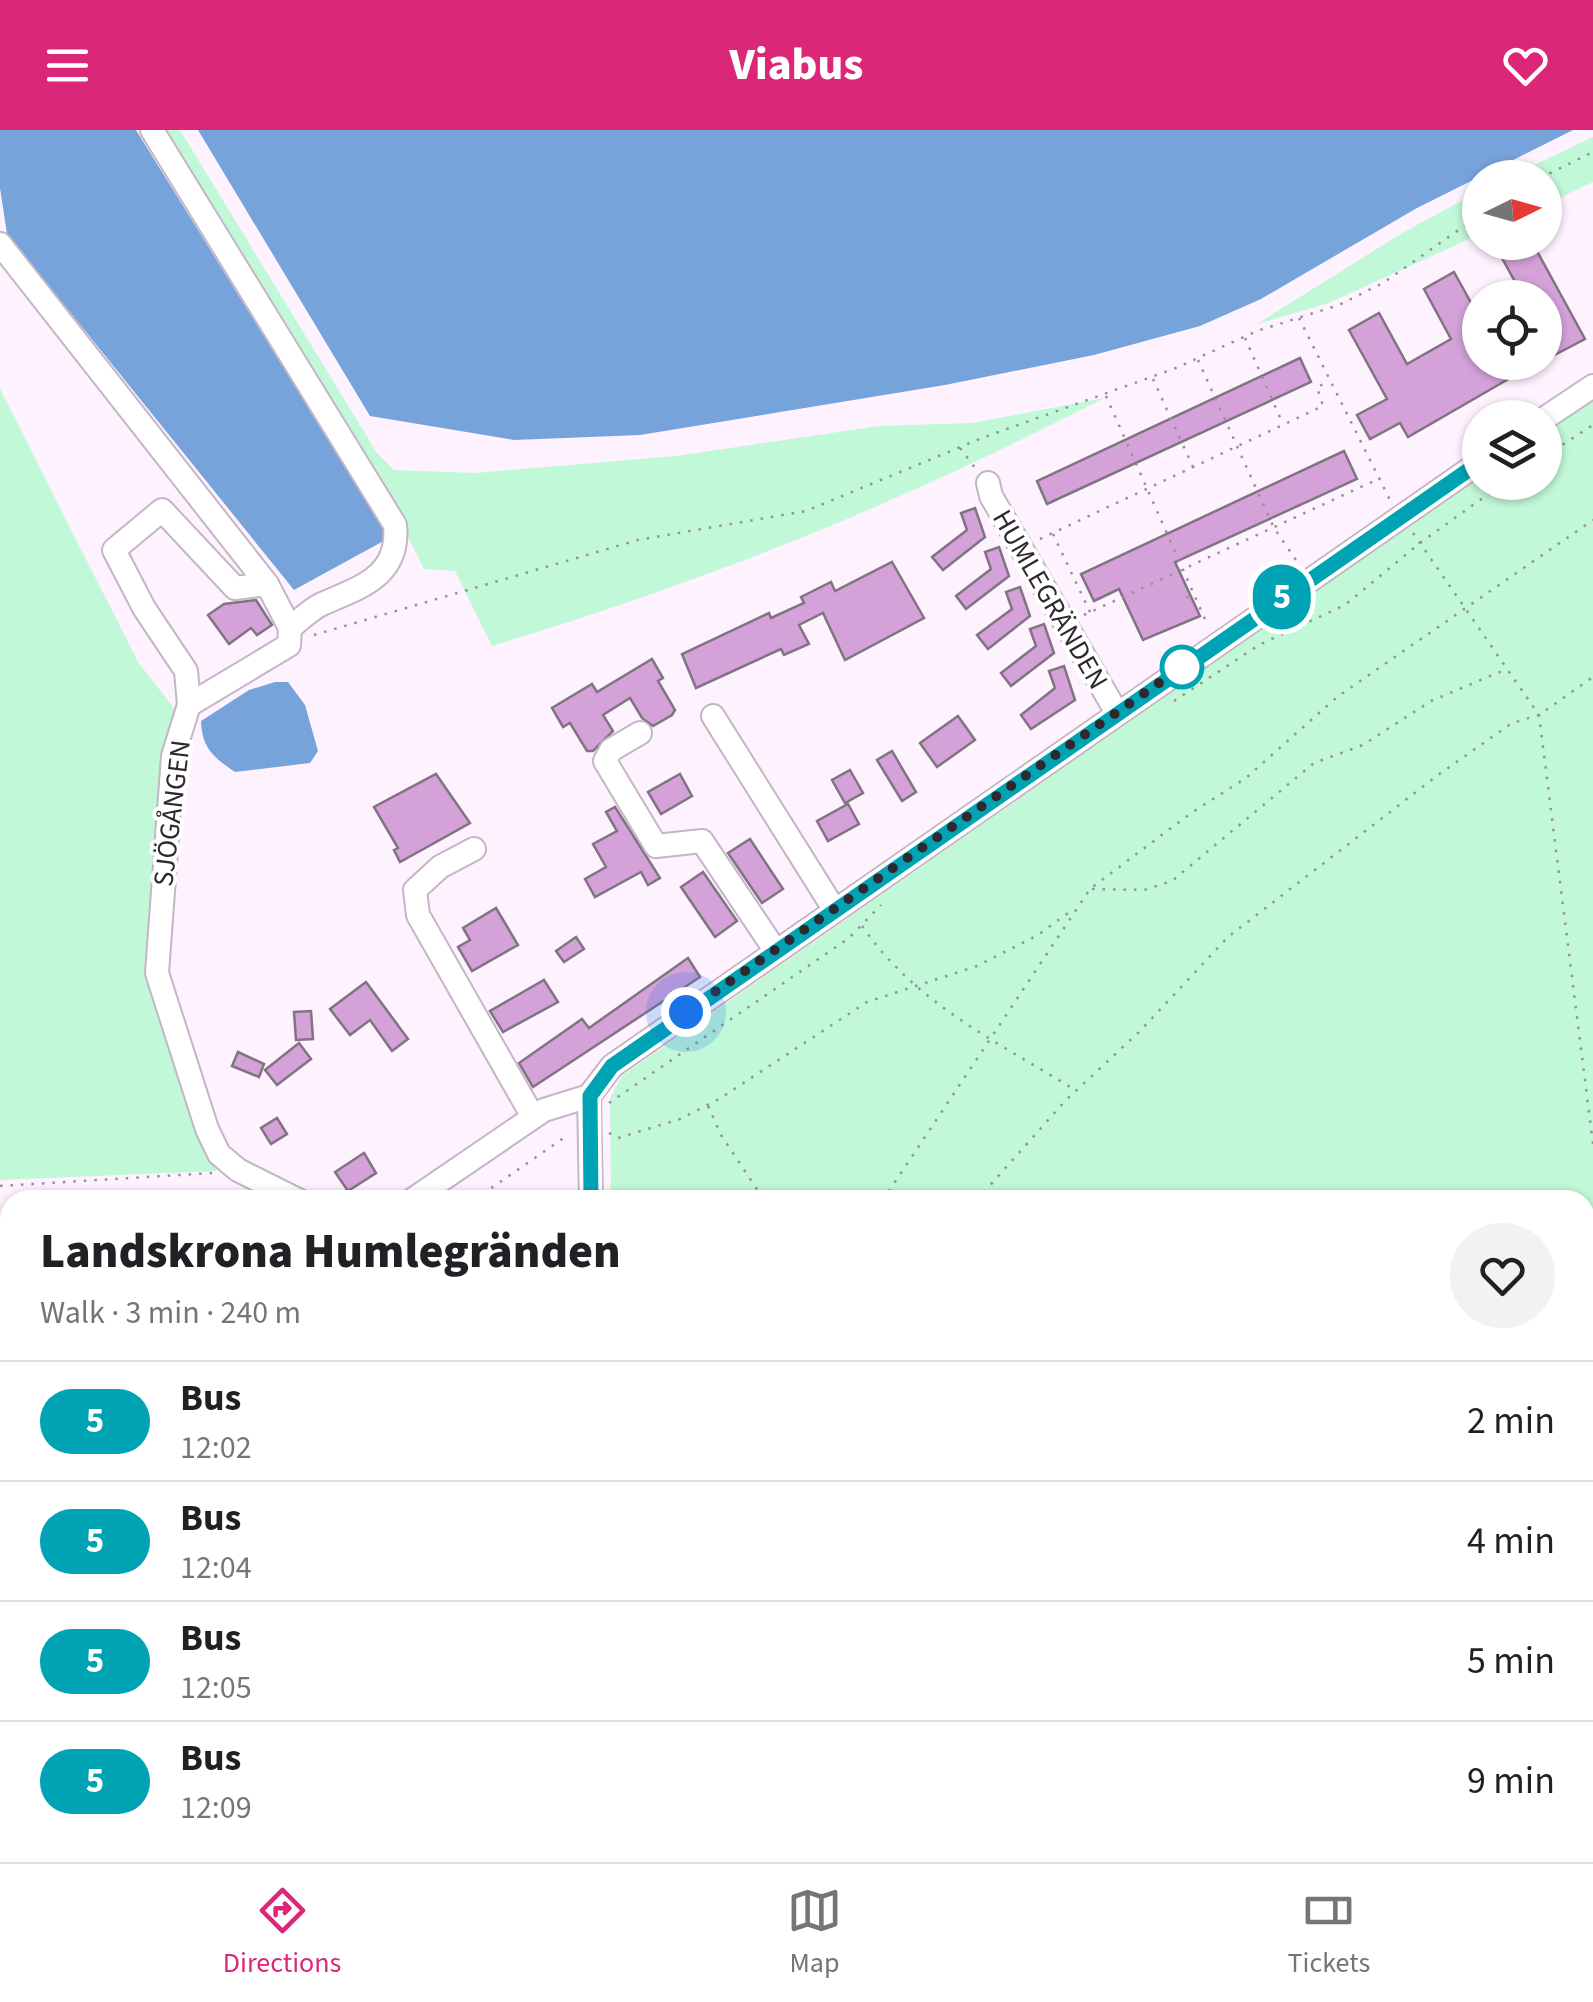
<!DOCTYPE html>
<meta charset="utf-8">
<style>
body{margin:0;font-family:"Source Sans 3",sans-serif;background:#f2f2f2;color:#202124;height:100vh;display:flex;flex-direction:column;font-size:38px;white-space:nowrap}
*{box-sizing:border-box;margin:0}
p{font-size:32px;color:#757577}
.icon{flex:none;width:55px;height:55px;fill:none;stroke:currentColor;stroke-width:2;stroke-linecap:round;stroke-linejoin:round}
.map{position:relative;flex:1;overflow:hidden}
.panel{position:absolute;left:0px;top:1060px;width:1595px;height:672px;display:flex;flex-direction:column;background:#fff;border-radius:30px 30px 0 0;box-shadow:0 2px 8px #0004}
.panel>*{flex:none}
.badge{padding:0 20px;border-radius:32px;font-size:35px;line-height:65px}
.needle{width:65px;rotate:85deg}
.buttons{position:absolute;left:1462px;top:30px;display:grid;gap:20px}
.buttons a{display:grid;place-items:center;width:100px;height:100px;border-radius:50%;background:#fff;box-shadow:0 2px 8px #0004;font-size:50px}
.you{position:absolute;width:50px;height:50px;margin:-25px;border:8px solid #fff;border-radius:50%;background:#1a73e8;box-shadow:0 0 0 15px #1a73e833}
.map>.badge{position:absolute;translate:-50% -50%;box-shadow:0 0 0 5px #fff}
.round{display:grid;place-items:center;flex:none;width:105px;height:105px;border-radius:52px;background:#f2f2f2}
.summary{display:flex;align-items:center;justify-content:space-between;height:170px;padding:0 40px}
h1{font-size:48px;font-weight:800;line-height:75px}
ul{padding:0;list-style:none}
li{display:flex;align-items:center;gap:30px;height:120px;padding:0 40px;border-top:2px solid #e0e0e0}
li div{flex:1}
li b{display:block;font-size:38px}
li em{font-style:normal}
li .badge{min-width:110px;font-weight:700;text-align:center}
header{display:flex;justify-content:space-between;align-items:center;height:130px;padding:0 40px;background:#db2777;color:#fff;font-size:45px;font-weight:800}
.tabs{display:flex;justify-content:space-around;align-items:center;height:140px;border-top:2px solid #e0e0e0;background:#fff;font-size:28px;color:#757577}
.tabs a{display:grid;justify-items:center;gap:5px}
.tabs .current{color:#db2777}
.map>svg:first-child{display:block}
</style>
<header><svg class="icon" aria-label="menu" viewBox="0 0 24 24"><path d="M4 6h16M4 12h16M4 18h16"/></svg>Viabus<svg class="icon" aria-label="heart" viewBox="0 0 24 24"><path d="M12 20l-8-8c-3-5 5-10 8-4 3-6 11-1 8 4z"/></svg></header>
<div class="map">
<svg width="1593" height="1732" viewBox="0 0 1593 1732">
<rect width="100%" height="100%" fill="#fef2ff"/>
<g fill="#c1f8d7">
<path d="M157,0H180L377,323L394,340L476,343L676,326L879,296L972,293L1104,268C902,373 710,450 492,516L455,441L424,439L400,391Z"/>
<path d="M1593,7V52L1545,75V48L1509,47Z"/>
<path d="M1480,61V104L1329,173L1257,194L1402,103Z"/>
<path d="M0,259L138,532L177,582L150,794L219,1033L216,1041L0,1050Z"/>
<path d="M1593,269V1381L1585,1382V1070H611L610,968L622,946L1480,347V352H1545V302Z"/>
<path d="M0,1172L10,1175V1607H5L0,1603Z"/>
<path d="M197,1723H259L261,1732H203Z"/>
</g>
<g fill="#77a3db">
<path d="M0,0H136L389,408L294,460L7,104L0,58Z"/>
<path d="M198,0H1573L1417,78L1261,169L1200,196L1094,225L945,255L640,305L514,310L370,286Z"/>
<path d="M275,552H288L305,575L318,621L310,633L235,642C213,627 202,618 201,591L249,560Z"/>
<path d="M34,1723H91L102,1732H48Z"/>
</g>
<g fill="#d4a2d9" stroke="#817482" stroke-width="2.5">
<path d="M1509,112H1532L1585,209L1545,230V168H1524L1497,119Z"/>
<path d="M1454,142L1480,189V232H1538L1408,307L1400,293L1370,309L1357,285L1387,269L1349,200L1379,183L1407,234L1451,209L1424,159Z"/>
<path d="M1300,228L1311,252L1047,374L1037,351Z"/>
<path d="M1344,321L1357,349L1175,432L1200,486L1143,510L1119,459L1094,471L1081,444Z"/>
<path d="M975,378L985,407L943,440L932,427L967,400L961,383Z"/>
<path d="M999,417L1009,446L966,479L956,466L991,439L985,422Z"/>
<path d="M892,432L924,488L845,530L823,483L799,495L809,514L784,525L781,519L696,558L682,524L769,483L771,488L804,473L801,467L831,452L835,461Z"/>
<path d="M1020,457L1030,486L988,519L977,505L1012,479L1006,462Z"/>
<path d="M256,470L272,495L257,505L251,498L229,514L208,485L224,474Z"/>
<path d="M1044,494L1054,523L1011,556L1001,543L1036,516L1030,499Z"/>
<path d="M652,529L663,548L658,551L675,580L672,585L653,596L642,588L630,568L603,585L613,601L593,621H587L570,593L563,597L552,578L592,554L597,562Z"/>
<path d="M1064,536L1075,570L1031,599L1021,585L1055,558L1049,541Z"/>
<path d="M958,586L975,610L937,637L920,613Z"/>
<path d="M892,621L916,662L902,671L877,630Z"/>
<path d="M850,640L863,663L845,673L832,650Z"/>
<path d="M436,644L470,693L400,732L394,720L398,718L374,677Z"/>
<path d="M680,644L692,666L661,684L648,662Z"/>
<path d="M848,674L859,694L828,711L817,691Z"/>
<path d="M615,677L660,748L648,755L641,742L595,767L585,749L606,737L593,714L617,701L606,682Z"/>
<path d="M750,709L783,759L762,773L728,723Z"/>
<path d="M703,742L737,791L715,807L681,757Z"/>
<path d="M496,778L518,815L472,841L458,817L470,810L463,798Z"/>
<path d="M576,807L584,819L564,832L556,821Z"/>
<path d="M688,828L700,847L533,957L519,933L582,889L589,898Z"/>
<path d="M544,850L558,872L503,902L490,881Z"/>
<path d="M366,852L408,909L392,921L370,890L350,905L330,879Z"/>
<path d="M311,881L313,909L296,910L294,882Z"/>
<path d="M299,913L311,929L277,955L265,940Z"/>
<path d="M238,922L264,934L259,947L232,936Z"/>
<path d="M277,988L287,1004L271,1014L261,998Z"/>
<path d="M364,1023L376,1043L348,1061L335,1042Z"/>
</g>
<g fill="none" stroke-linecap="round" stroke-linejoin="round">
<g stroke="#c4b6c5" stroke-width="26">
<g id="minor">
<path d="M152,0L395,395C400,446 361,457 322,474C311,479 300,490 290,498L289,515L189,575L173,626L157,843L207,999L219,1024L238,1040L298,1070"/>
<path d="M0,114L267,454"/>
<path d="M1545,288L1593,256"/>
<path d="M988,353L991,366L1117,583"/>
<path d="M189,575L186,541L144,478L114,420L162,380L235,458L267,454L290,498"/>
<path d="M713,586L834,779"/>
<path d="M640,603L611,620L605,631L656,716L702,711L775,820"/>
<path d="M474,719L440,737L415,760L418,785L533,987"/>
<path d="M412,1070L544,980L589,966"/>
<path d="M591,1070L589,966L612,936L1480,332"/>
<path d="M0,1234L10,1233"/>
<path d="M1585,1392L1593,1391"/>
<path d="M0,1618L10,1626"/>
<path d="M0,1678L10,1664"/>
<path d="M129,1722L140,1732"/>
<path d="M295,1722L297,1732"/>
<path d="M632,1722L634,1732"/>
<path d="M896,1722L901,1732"/>
<path d="M1106,1722L1110,1732"/>
<path d="M1297,1722L1300,1732"/>
<path d="M1482,1722L1484,1732"/>
<path d="M516,1732L525,1722"/>
</g>
</g>
<g stroke="#988f99" stroke-width="2.5" stroke-dasharray="2.5 8" stroke-linecap="butt">
<path d="M1540,48L1593,22"/>
<path d="M1299,188L1391,372"/>
<path d="M1245,208L1282,292"/>
<path d="M1198,230L1274,398L1298,433"/>
<path d="M1153,249L1193,337"/>
<path d="M1106,266L1208,496"/>
<path d="M1516,288L1527,280"/>
<path d="M960,318L976,339"/>
<path d="M1545,326L1593,295"/>
<path d="M1413,403L1539,585L1593,1014"/>
<path d="M1053,404L1090,482"/>
<path d="M1040,409L1323,276L1317,257L1326,253"/>
<path d="M1187,468L1191,460"/>
<path d="M1084,485L1376,350"/>
<path d="M314,505L638,410L806,381L982,308L1176,238L1257,201L1339,175L1383,153L1480,85"/>
<path d="M1174,571L1259,515L1345,475L1420,413L1505,352"/>
<path d="M1092,759L1144,760L1172,751L1314,633L1363,615L1431,571L1507,539"/>
<path d="M862,796C916,874 996,911 1075,960"/>
<path d="M609,973L849,808L881,775"/>
<path d="M708,976L721,1005L764,1070"/>
<path d="M609,1003L618,1008L680,989L719,969L867,872L977,836L1038,805L1068,783"/>
<path d="M0,1056L212,1043"/>
<path d="M474,1070L568,1005"/>
<path d="M883,1070L1090,759L1191,683L1246,648L1337,567L1593,390"/>
<path d="M977,1070L1065,971L1140,901L1228,807L1438,645L1512,593L1539,585L1593,547"/>
<path d="M0,1182L10,1211"/>
<path d="M227,1722L232,1732"/>
<path d="M269,1722L270,1732"/>
<path d="M805,1722L810,1732"/>
<path d="M729,1732L738,1722"/>
</g>
<use href="#minor" stroke="#fff" stroke-width="22"/>
</g>
<g fill="none" stroke-linecap="round" stroke-linejoin="round">
<g stroke="#fff" stroke-width="22">
<path id="line" d="M591,1070L590,966L612,936L1480,332"/>
</g>
<use href="#line" stroke="#00a3b4" stroke-width="15"/>
<path stroke="#2f292f" stroke-width="10" stroke-dasharray="0 18" d="M686,882L1182,537"/>
</g>
<circle fill="#fff" stroke="#00a3b4" stroke-width="5" cx="1182" cy="537" r="20"/>
<g text-anchor="middle" stroke-width="8" stroke-linejoin="round" paint-order="stroke">
<g font-size="28" fill="#2f292f" stroke="#fff">
<text transform="translate(1051 469) rotate(60)" y="10">HUMLEGRÄNDEN</text>
<text transform="translate(171 683) rotate(-83)" y="10">SJÖGÅNGEN</text>
</g>
</g>
</svg>
<div class="buttons">
<a><svg class="needle" viewBox="-14 -14 28 28"><path d="M0-13l5 13h-10z" fill="#e53935"/><path d="M0 13l5-13h-10z" fill="#757577"/></svg></a>
<a><svg class="icon" aria-label="locate" viewBox="0 0 24 24"><circle cx="12" cy="12" r="6"/><path d="M12 2v4M12 18v4M2 12h4M18 12h4"/></svg></a>
<a><svg class="icon" aria-label="layers" viewBox="0 0 24 24"><path d="M12 4l9 5-9 5-9-5zM3 14l9 5 9-5"/></svg></a>
</div>
<div class="you" style="left:686px;top:882px"></div>
<b class="badge" style="left:1282px;top:467px;background:#00a3b4;color:#fff">5</b>
<section class="panel">
<div class="summary"><div><h1>Landskrona Humlegränden</h1><p>Walk · 3 min · 240 m</p></div><a class="round"><svg class="icon" aria-label="heart" viewBox="0 0 24 24"><path d="M12 20l-8-8c-3-5 5-10 8-4 3-6 11-1 8 4z"/></svg></a></div>
<ul>
<li><span class="badge" style="background:#00a3b4;color:#fff">5</span><div><b>Bus</b><p>12:02</p></div><em>2 min</em></li>
<li><span class="badge" style="background:#00a3b4;color:#fff">5</span><div><b>Bus</b><p>12:04</p></div><em>4 min</em></li>
<li><span class="badge" style="background:#00a3b4;color:#fff">5</span><div><b>Bus</b><p>12:05</p></div><em>5 min</em></li>
<li><span class="badge" style="background:#00a3b4;color:#fff">5</span><div><b>Bus</b><p>12:09</p></div><em>9 min</em></li>
</ul>
</section>
</div>
<nav class="tabs">
<a class="current"><svg class="icon" aria-label="directions" viewBox="0 0 24 24"><path d="M12 3l9 9-9 9-9-9zM9 14v-3h6M13 9l2 2-2 2"/></svg>Directions</a>
<a><svg class="icon" aria-label="map" viewBox="0 0 24 24"><path d="M3 6l6-2 6 2 6-2v14l-6 2-6-2-6 2zM9 4v14M15 6v14"/></svg>Map</a>
<a><svg class="icon" aria-label="tickets" viewBox="0 0 24 24"><path d="M3 7h18v10H3zM15 7v10"/></svg>Tickets</a>
</nav>
